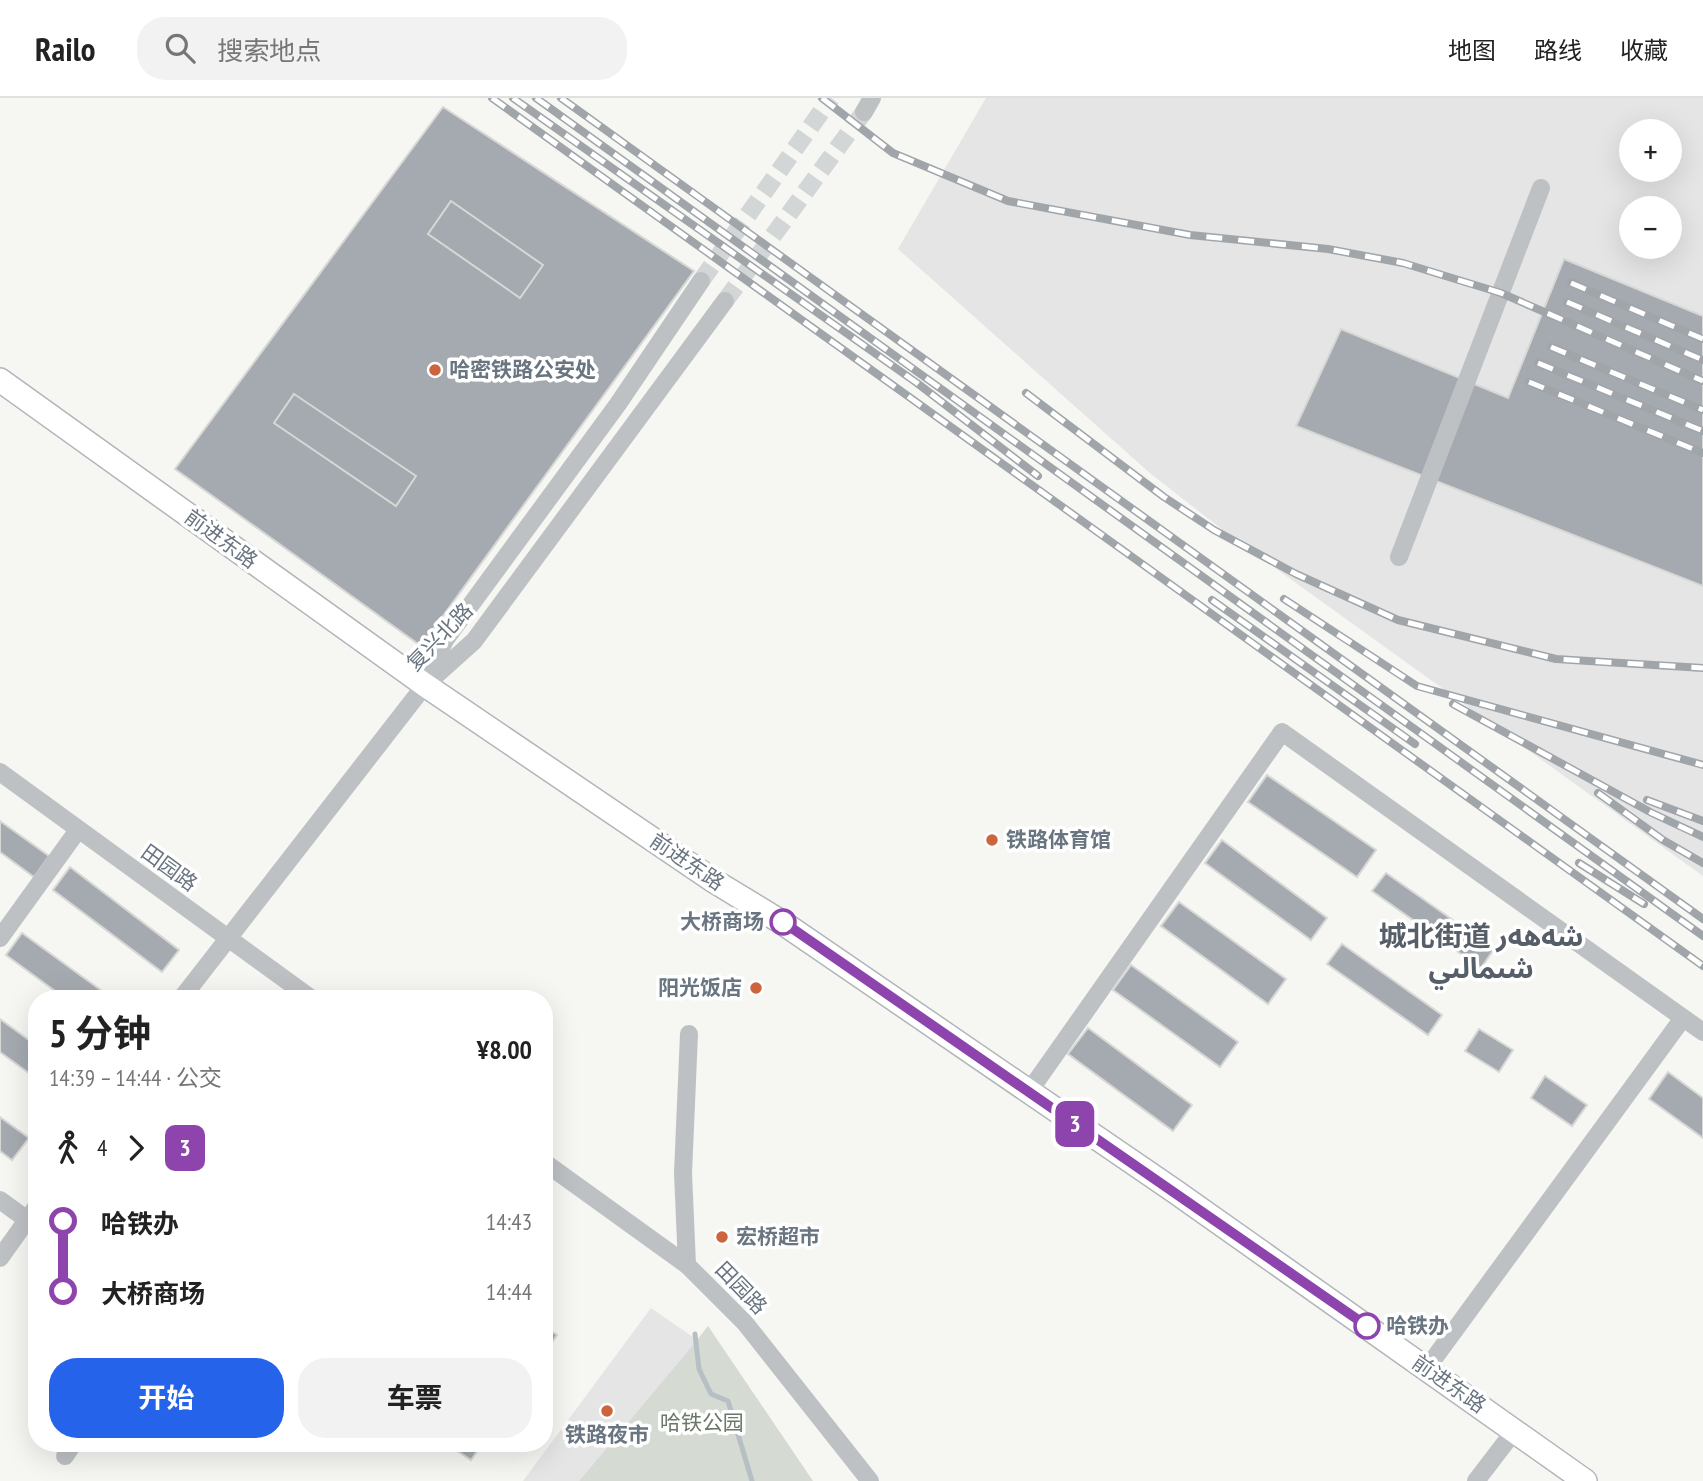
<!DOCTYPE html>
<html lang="zh">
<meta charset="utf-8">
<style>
body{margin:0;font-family:"PT Sans Narrow","Noto Sans Arabic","Noto Sans SC",sans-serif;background:#f2f2f2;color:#222;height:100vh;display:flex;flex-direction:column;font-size:26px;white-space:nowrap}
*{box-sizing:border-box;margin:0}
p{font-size:23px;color:#767676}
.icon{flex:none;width:38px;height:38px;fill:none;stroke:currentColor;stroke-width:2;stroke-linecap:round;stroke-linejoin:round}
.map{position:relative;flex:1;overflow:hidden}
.sheet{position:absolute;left:28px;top:892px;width:525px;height:462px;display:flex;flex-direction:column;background:#fff;border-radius:28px;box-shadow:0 7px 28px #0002}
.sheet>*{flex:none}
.badge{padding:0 14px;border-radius:10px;font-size:24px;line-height:46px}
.buttons{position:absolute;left:1619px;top:21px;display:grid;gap:14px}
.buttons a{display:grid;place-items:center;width:63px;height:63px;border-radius:50%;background:#fff;box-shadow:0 7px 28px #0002;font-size:35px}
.map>.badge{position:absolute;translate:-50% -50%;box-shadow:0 0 0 4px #fff}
.legs{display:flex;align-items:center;gap:10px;height:77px;padding:0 21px;font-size:23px}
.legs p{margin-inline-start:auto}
.overview{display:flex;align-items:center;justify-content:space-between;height:119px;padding:0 21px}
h1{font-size:38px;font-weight:700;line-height:52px}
.primary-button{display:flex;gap:14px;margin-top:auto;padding:14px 21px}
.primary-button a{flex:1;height:80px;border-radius:28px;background:#2563eb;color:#fff;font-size:28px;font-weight:700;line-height:80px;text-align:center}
.primary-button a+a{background:#f2f2f2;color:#222}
ul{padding:0 21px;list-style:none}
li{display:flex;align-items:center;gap:24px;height:70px;font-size:26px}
li i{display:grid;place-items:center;width:10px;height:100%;margin:0 9px;background:currentColor}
li i::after{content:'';width:18px;height:18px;margin:-9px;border:5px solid;border-radius:50%;background:#fff}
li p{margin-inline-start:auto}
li:first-child i{background:linear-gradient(#0000 50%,currentColor 0)}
li:last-child i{background:linear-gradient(currentColor 50%,#0000 0)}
header{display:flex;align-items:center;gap:42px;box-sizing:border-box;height:98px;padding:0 35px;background:#fff;border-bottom:2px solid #e0e0e0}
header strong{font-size:33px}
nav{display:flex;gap:38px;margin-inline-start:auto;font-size:24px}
.search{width:490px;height:63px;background:#f2f2f2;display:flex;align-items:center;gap:18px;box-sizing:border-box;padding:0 24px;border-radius:28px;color:#767676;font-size:26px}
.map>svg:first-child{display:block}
</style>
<header>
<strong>Railo</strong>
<div class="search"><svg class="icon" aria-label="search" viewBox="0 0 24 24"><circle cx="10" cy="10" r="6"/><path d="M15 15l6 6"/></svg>搜索地点</div>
<nav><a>地图</a><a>路线</a><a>收藏</a></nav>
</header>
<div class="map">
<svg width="1703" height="1383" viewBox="0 0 1703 1383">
<rect width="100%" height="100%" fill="#f6f6f3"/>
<g fill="#e4e5e4" fill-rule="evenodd">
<path d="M986,0H1703V778L1228,436L1151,376L898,151ZM1631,33H1670V72H1631ZM1631,110H1670V149H1631Z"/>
<path d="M651,1210L697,1242L579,1383H523Z"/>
</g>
<path fill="#d5dad3" d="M708,1228L813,1383H579L697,1242Z"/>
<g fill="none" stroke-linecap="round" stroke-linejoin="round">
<path stroke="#b6bfc4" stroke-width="5" d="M695,1236L699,1271L711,1296L728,1303L752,1383"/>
</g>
<g fill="#a4aaaf" stroke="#d7d8d6" stroke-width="2">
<path d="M443,9L694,173L421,548L175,371Z"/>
<path d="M451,103L543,167L520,200L428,136Z"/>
<path d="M1564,161L1703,218V488L1296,328L1341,231L1508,300Z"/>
<path d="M294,296L416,378L396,408L274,325Z"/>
<path d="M1267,677L1376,752L1357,779L1248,704Z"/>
<path d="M0,723L49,758L34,779L0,754Z"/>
<path d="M1222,742L1327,820L1311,842L1205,765Z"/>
<path d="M70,769L179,852L162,874L53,792Z"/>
<path d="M1386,775L1494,851L1481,870L1372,793Z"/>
<path d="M1179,804L1286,881L1268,906L1161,828Z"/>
<path d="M22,835L113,901H66L6,857Z"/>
<path d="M1342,846L1442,917L1428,937L1327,866Z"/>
<path d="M1131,867L1238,944L1220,969L1113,892Z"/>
<path d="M0,921L37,948V981L0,954Z"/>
<path d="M1088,930L1192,1007L1173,1033L1068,956Z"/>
<path d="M1479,931L1513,952L1499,974L1465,953Z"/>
<path d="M1668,974L1703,1000V1040L1649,1001Z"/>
<path d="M1545,978L1587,1007L1572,1028L1531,1000Z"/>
<path d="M0,1019L29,1040L12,1062L0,1053Z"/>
<path d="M544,1228L557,1237L544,1256Z"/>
<path d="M447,1346H482L471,1362Z"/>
</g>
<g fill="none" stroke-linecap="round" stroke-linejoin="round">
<g stroke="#d3d6d6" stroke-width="18" stroke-dasharray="18 9" stroke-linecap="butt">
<path d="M701,183L831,0"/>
<path d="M725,203L864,14"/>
</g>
<g stroke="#b2b5b9" stroke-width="26">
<path id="major" d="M0,282L425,587L714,783L783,825L1173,1092L1585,1383"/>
</g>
<g stroke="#bec1c4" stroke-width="18">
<path d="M864,14L872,0"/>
<path d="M1399,459L1541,90"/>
<path d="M427,581L445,542L618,306L701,183"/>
<path d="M0,674L312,901"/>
<path d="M0,840L78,732"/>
<path d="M181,901L425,587L474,543L725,203"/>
<path d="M1028,995L1282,634L1703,934"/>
<path d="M544,1064L687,1167L745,1225L870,1383"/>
<path d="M0,1102L37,1129"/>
<path d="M0,1160L37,1108"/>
<path d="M687,1167L683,1075L689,936"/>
<path d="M1427,1270L1683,920"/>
<path d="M65,1358L73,1346"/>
<path d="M1476,1383L1515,1332"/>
</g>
<use href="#major" stroke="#fff" stroke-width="23"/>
<g stroke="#a0a5aa" stroke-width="8">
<g id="rail">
<path d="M492,0L1703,868"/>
<path d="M513,0L917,285L1038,378"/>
<path d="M536,0L1703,838"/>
<path d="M561,0L1703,821"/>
<path d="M822,0L893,55L1008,103L1190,137L1328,151L1403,165L1501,195L1703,283"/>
<path d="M1571,185L1703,241"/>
<path d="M1567,204L1703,262"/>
<path d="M1551,249L1703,312"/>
<path d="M1538,265L1703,333"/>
<path d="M1529,284L1703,355"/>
<path d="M1026,295L1164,399L1214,432L1296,476L1398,522L1556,561L1703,570"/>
<path d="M1284,501L1417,588L1703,667"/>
<path d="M1212,502L1415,646"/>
<path d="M1453,606L1652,715L1703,739"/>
<path d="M1598,695L1663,742L1703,765"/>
<path d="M1647,702L1703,723"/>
<path d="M1579,765L1644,806"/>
</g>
</g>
<use href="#rail" stroke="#fff" stroke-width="5" stroke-dasharray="16" stroke-linecap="butt"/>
</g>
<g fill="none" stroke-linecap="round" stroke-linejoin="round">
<g stroke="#fff" stroke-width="16">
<path id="line-1" d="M783,824L1367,1228"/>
</g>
<use href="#line-1" stroke="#8e44ad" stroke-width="10"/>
</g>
<g fill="#cc653e" stroke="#fff" stroke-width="2.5">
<circle cx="435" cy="272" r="7"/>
<circle cx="992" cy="742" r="7"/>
<circle cx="756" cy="890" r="7"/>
<circle cx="722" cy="1139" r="7"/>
<circle cx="607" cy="1313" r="7"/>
</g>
<g fill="#fff" stroke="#8e44ad" stroke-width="3.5">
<circle cx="783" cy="824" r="12"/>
<circle cx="1367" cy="1228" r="12"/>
</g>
<g text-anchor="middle" stroke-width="7" stroke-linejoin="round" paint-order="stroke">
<g font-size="21" font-weight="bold" fill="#697580" stroke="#fff" text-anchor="start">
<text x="449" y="279">哈密铁路公安处</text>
<text x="1006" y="749">铁路体育馆</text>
<text x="742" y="897" text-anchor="end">阳光饭店</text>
<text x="736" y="1146">宏桥超市</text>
<text x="607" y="1344" text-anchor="middle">铁路夜市</text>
</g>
<g font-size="21" fill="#697580" stroke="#fff">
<text transform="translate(221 441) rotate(36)" y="7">前进东路</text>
<text transform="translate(440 539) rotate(-46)" y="7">复兴北路</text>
<text transform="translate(687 764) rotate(34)" y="7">前进东路</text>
<text transform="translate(169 770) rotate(36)" y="7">田园路</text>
<text transform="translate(741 1190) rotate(46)" y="7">田园路</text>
<text transform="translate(1449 1286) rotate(35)" y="7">前进东路</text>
</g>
<g font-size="21" font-weight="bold" fill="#697580" stroke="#fff" text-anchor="end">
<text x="764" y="831">大桥商场</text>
<text x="1386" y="1235" text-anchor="start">哈铁办</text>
</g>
<g font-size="21" fill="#6a7867" stroke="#fff">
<text x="702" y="1332">哈铁公园</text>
</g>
<g font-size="28" font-weight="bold" fill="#565f67" stroke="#fff">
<text x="1481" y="848">城北街道 شەھەر<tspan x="1481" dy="32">شىمالىي</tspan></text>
</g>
</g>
</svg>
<div class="buttons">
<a>+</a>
<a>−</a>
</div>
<b class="badge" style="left:1075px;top:1026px;background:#8e44ad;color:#fff">3</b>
<section class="sheet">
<div class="overview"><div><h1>5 分钟</h1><p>14:39 – 14:44 · 公交</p></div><b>¥8.00</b></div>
<div class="legs"><svg class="icon" aria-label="walk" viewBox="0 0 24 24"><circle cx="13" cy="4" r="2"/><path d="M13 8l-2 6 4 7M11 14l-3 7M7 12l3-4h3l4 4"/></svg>4<svg class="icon" aria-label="forward" viewBox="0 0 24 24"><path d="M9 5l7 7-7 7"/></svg><b class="badge" style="background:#8e44ad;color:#fff">3</b></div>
<ul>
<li><i style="color:#8e44ad"></i><b>哈铁办</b><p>14:43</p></li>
<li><i style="color:#8e44ad"></i><b>大桥商场</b><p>14:44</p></li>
</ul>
<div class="primary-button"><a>开始</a><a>车票</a></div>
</section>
</div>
